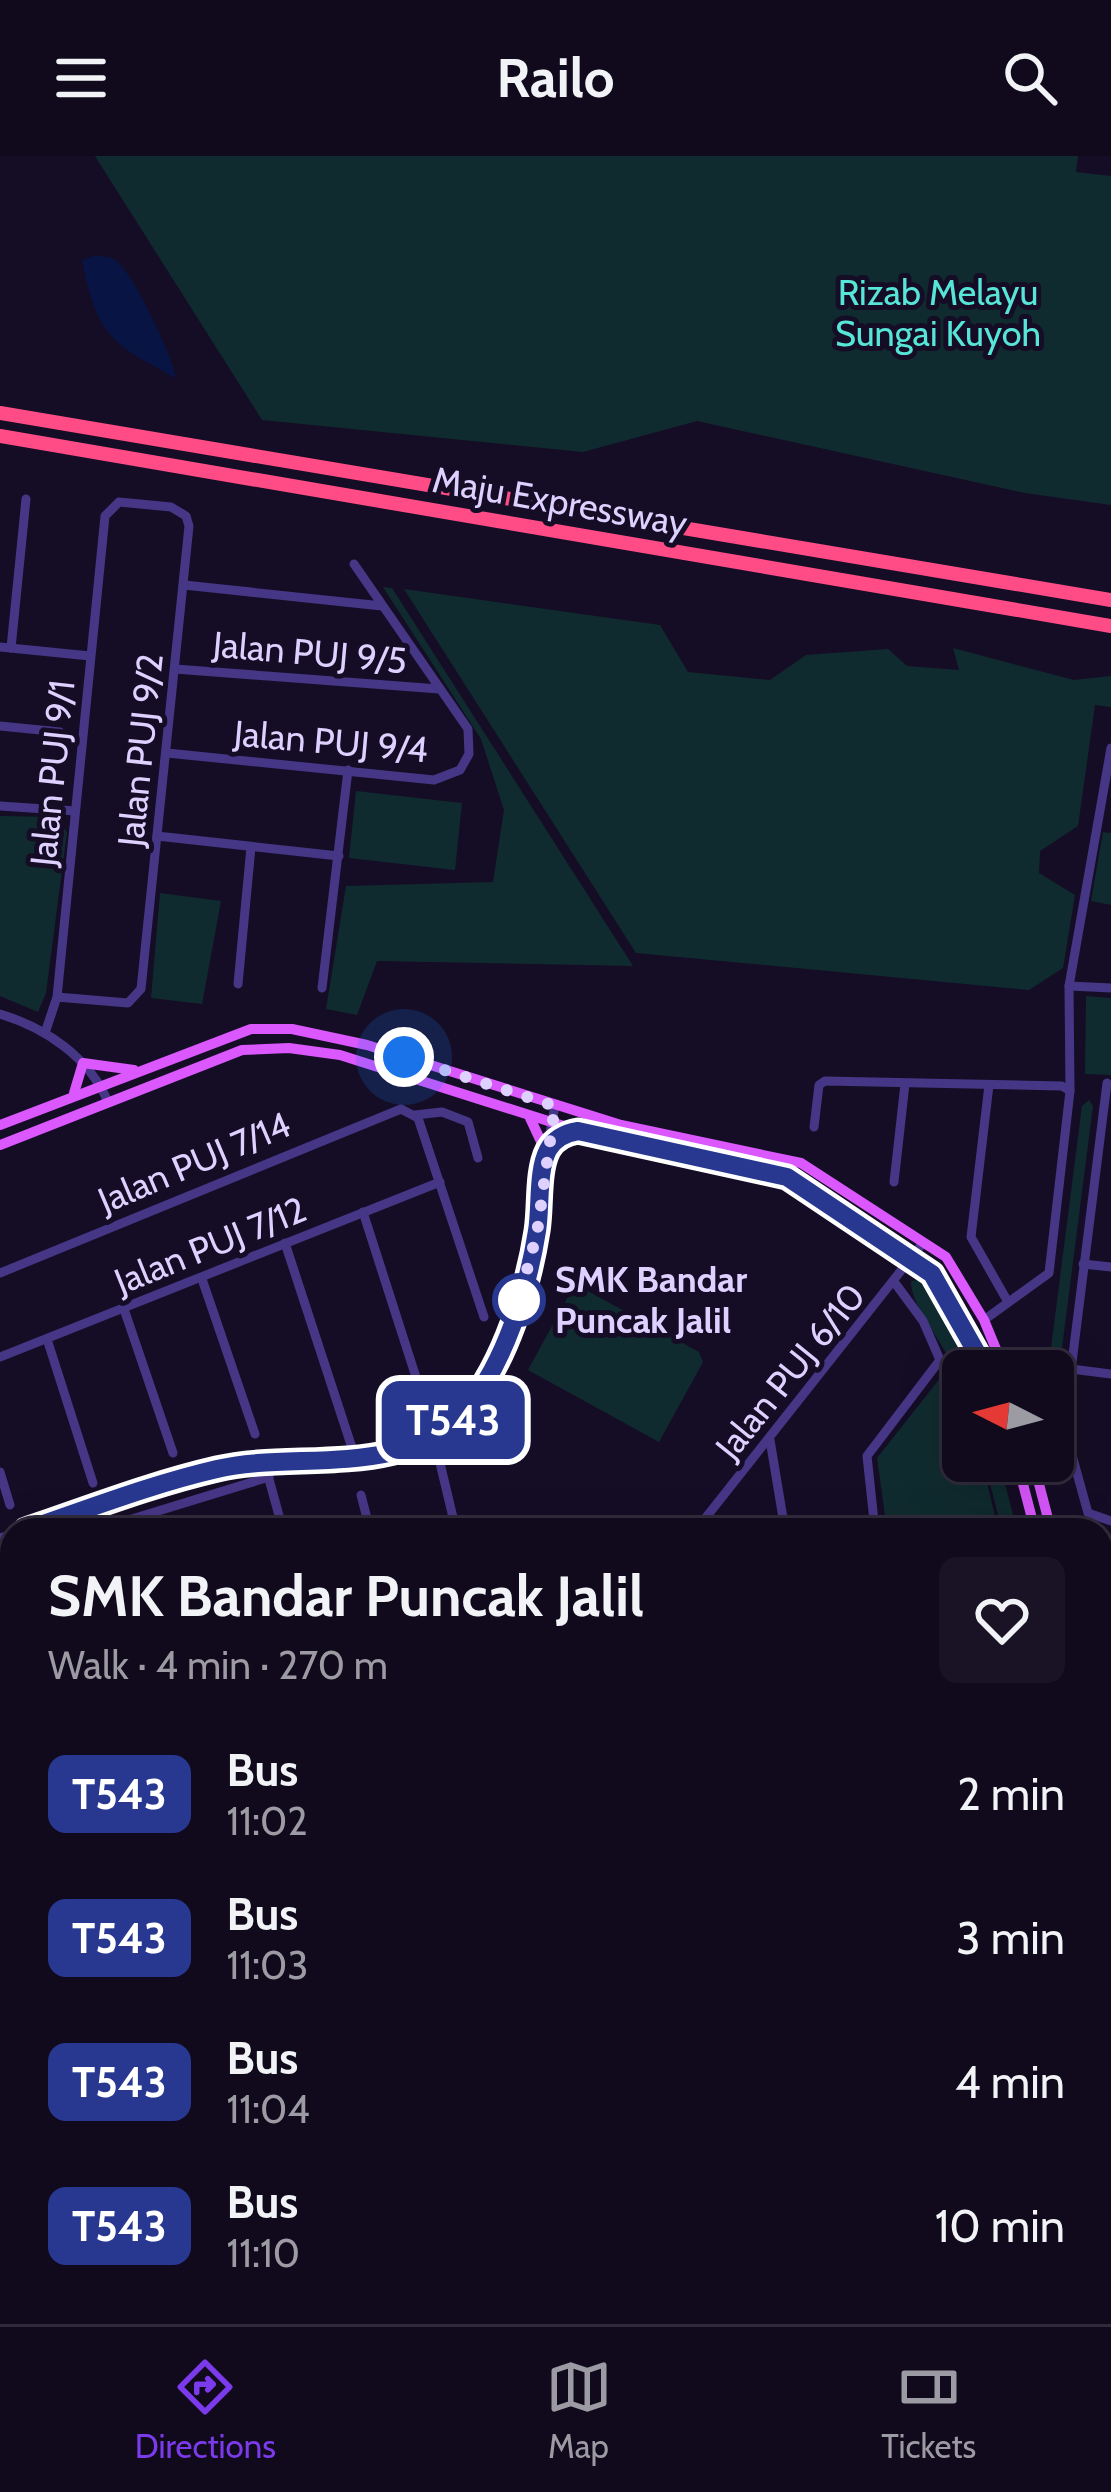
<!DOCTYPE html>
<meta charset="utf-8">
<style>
body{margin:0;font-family:Cabin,sans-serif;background:#191325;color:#f1f3f6;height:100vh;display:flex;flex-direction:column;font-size:45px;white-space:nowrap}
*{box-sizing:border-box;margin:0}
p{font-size:39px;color:#9c9aa3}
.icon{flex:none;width:66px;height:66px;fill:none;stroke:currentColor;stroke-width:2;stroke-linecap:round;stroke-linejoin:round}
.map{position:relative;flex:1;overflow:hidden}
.panel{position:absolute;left:0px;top:1362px;width:1113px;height:807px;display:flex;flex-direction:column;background:#100a1c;border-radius:36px 36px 0 0;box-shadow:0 12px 48px #0002,0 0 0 3px #302b3b}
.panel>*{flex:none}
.badge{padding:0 24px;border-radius:18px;font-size:42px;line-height:78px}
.needle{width:78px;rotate:276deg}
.tools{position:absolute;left:942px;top:1194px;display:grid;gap:24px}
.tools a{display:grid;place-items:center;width:132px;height:132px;border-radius:18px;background:#100a1c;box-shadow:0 12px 48px #0002,0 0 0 3px #302b3b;font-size:60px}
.you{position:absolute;width:60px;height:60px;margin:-30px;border:9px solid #fff;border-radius:50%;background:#1a73e8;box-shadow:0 0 0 18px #1a73e833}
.map>.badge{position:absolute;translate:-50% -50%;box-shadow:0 0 0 6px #fff}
.round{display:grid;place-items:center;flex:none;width:126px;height:126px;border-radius:18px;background:#191325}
.head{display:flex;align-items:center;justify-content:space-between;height:204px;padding:0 48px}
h1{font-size:57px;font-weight:700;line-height:90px}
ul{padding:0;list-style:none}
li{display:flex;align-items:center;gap:36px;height:144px;padding:0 48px}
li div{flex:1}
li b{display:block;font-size:45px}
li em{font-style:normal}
li .badge{min-width:132px;font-weight:700;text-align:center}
header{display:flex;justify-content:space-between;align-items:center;height:156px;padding:0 48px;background:#100a1c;font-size:54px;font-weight:700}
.tabs{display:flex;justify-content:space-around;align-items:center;height:168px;border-top:3px solid #302b3b;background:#100a1c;font-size:33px;color:#9c9aa3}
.tabs a{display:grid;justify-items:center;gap:6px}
.tabs .selected{color:#7c3aed}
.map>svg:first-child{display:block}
</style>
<header><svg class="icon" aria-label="menu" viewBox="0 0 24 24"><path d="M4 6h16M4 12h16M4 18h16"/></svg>Railo<svg class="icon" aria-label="search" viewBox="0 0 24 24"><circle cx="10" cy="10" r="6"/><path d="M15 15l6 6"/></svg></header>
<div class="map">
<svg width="1111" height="2168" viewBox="0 0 1111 2168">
<rect width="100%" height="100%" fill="#150d25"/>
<g fill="#102b2f">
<path d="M95,0H1078L1076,16L1111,20V349L1025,337L697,265L583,296L262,264Z"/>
<path d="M383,431L392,432L633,810L377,805L357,859L326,853L346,730L493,726L504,654L481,583Z"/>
<path d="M404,433L660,469L688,516L770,524L806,499L888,493L907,510L959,514L953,492L1074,524L1111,520V551L1095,549L1078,670L1040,695L1039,717L1075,739L1063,812L1029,834L636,797Z"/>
<path d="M356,635L462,647L455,714L349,702Z"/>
<path d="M0,660L53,661L67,676L46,837L38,856L0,840Z"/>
<path d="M1103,676L1111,677V749L1091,745Z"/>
<path d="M160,737L221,745L202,848L151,842Z"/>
<path d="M1086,840L1111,842V919L1085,918Z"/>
<path d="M1089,944L1093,950L1053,1262V1215H1048L1082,950Z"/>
<path d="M920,1124L954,1176L970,1215H963V1305H982L997,1369L887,1374L877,1302L949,1211L954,1213C944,1186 911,1152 911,1125Z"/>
<path d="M575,1128L699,1196L703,1206L659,1286L528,1214Z"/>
<path d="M984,1305H999L1017,1374H1002Z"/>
<path d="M1101,1377L1111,1378V1508L1101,1470Z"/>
<path d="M0,1696L12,1720V1841H0Z"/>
</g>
<path fill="#071444" d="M96,99C102,101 109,100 115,104C132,114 174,203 176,222C110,187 97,179 82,104Z"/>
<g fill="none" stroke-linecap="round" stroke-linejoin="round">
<g stroke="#463686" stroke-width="9">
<path d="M184,429L382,450"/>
<path d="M0,491L90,500"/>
<path d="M11,492L26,343"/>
<path d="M175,513L439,533"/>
<path d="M0,570L60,576"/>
<path d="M167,597L434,624L460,614L469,598L468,573L354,408"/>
<path d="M0,650L75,655"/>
<path d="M157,680L339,700"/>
<path d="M238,828L251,691"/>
<path d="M1069,830L1111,832"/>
<path d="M322,832L348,614"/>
<path d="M0,858C46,872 89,901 108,946"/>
<path d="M45,877L57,841L105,360L119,346L171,351L186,360L189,370L141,833L128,847L57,841"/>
<path d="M1107,927L1064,1270L1088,1357L1111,1365"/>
<path d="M989,929L971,1081L1008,1146"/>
<path d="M1070,935L1069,830L1111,592"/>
<path d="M415,959L442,956L468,966L478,1002"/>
<path d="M814,971L819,929L825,925L1062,930L1070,935L1049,1117L984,1164"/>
<path d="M894,1026L905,928"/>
<path d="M363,1056L423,1243"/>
<path d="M285,1087L356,1304"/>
<path d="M1083,1108L1111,1111"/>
<path d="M0,1117L401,953L418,962L484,1161"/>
<path d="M202,1123L255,1278"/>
<path d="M124,1153L173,1297"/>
<path d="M47,1183L93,1327"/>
<path d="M0,1201L440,1026"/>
<path d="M1071,1213L1111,1218"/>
<path d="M770,1284L785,1374"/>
<path d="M440,1307L456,1374"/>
<path d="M0,1316L10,1349"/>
<path d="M267,1316L283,1374"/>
<path d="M361,1339L370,1374"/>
<path d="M25,1374C96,1351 169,1321 243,1308C282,1301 323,1312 361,1302C389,1296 422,1288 446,1271C532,1207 535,1046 555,950"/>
<path d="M96,1374L269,1321"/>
<path d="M696,1374L922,1088"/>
<path d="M875,1374L867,1300L940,1204L923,1165L895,1127"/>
<path d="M0,1382L12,1378"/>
<path d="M0,1407L12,1403"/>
<path d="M0,1496L12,1492"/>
<path d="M1101,1553L1111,1551"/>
<path d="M0,1623L10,1659"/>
<path d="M0,1866L12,1865"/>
<path d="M1101,1924L1111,1922"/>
<path d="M0,2069L12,2066"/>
<path d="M0,2085L12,2082"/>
<path d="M1101,2125L1111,2165"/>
<path d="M235,2157L262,2168"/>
<path d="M310,2157L337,2168"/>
<path d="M350,2157L378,2168"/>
<path d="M59,2168L60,2157"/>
<path d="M149,2168L150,2157"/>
</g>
<g stroke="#db58ff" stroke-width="10">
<path d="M74,937L83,907L134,914"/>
<path d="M530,962L546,996"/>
<path d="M0,969L251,873H292L367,889L621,969L801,1007L946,1101L984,1164L1005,1215"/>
<path d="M0,989L242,894L289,892L340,899L589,978L787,1021L932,1118L987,1215"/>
<path d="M546,996L561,981L577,975"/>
<path d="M1017,1305L1035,1374"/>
<path d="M1033,1305L1051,1374"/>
<path d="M1101,1532L1111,1540"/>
<path d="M1101,1572L1111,1612"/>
<path d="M1101,1628L1111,1669"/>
</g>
<g stroke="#ff4c86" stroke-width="14">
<path d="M0,257L1111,444"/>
<path d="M0,280L1111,470"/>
</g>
</g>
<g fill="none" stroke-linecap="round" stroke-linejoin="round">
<g stroke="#fff" stroke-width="27">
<path id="line" d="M26,1374C88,1353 152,1328 217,1313C296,1294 407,1325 467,1252C505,1207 528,1132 537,1075C541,1051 537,1015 548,994C554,983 566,977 578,975L787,1021L932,1118L987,1215"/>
</g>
<use href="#line" stroke="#283890" stroke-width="18"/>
<path stroke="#ded1ff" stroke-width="12" stroke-dasharray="0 21.6" d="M404,901L555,950L537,1077L517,1151L519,1144"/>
</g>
<circle fill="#fff" stroke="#283890" stroke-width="6" cx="519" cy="1144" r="24"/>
<g text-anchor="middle" stroke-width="10" stroke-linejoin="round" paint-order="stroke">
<g font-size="36" fill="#57e5d8" stroke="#150d25">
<text x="938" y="149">Rizab Melayu<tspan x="938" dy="41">Sungai Kuyoh</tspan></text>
</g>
<g font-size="36" fill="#ded1ff" stroke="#150d25">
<text transform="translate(560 345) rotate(10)" y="13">Maju Expressway</text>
<text transform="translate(310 496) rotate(5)" y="13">Jalan PUJ 9/5</text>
<text transform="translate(331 585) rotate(5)" y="13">Jalan PUJ 9/4</text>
<text transform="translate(140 594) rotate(-84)" y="13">Jalan PUJ 9/2</text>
<text transform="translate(52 617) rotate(-84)" y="13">Jalan PUJ 9/1</text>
<text transform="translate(194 1006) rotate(-23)" y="13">Jalan PUJ 7/14</text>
<text transform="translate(210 1089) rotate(-22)" y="13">Jalan PUJ 7/12</text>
<text transform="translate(790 1215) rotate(-51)" y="13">Jalan PUJ 6/10</text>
</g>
<g font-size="36" font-weight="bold" fill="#ded1ff" stroke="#150d25" text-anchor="start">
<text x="555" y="1136">SMK Bandar<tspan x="555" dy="41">Puncak Jalil</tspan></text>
</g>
</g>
</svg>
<div class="tools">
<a><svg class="needle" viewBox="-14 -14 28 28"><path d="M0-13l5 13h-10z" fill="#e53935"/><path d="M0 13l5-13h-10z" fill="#9c9aa3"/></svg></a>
</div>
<div class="you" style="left:404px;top:901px"></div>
<b class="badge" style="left:453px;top:1264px;background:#283890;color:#fff">T543</b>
<section class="panel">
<div class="head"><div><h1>SMK Bandar Puncak Jalil</h1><p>Walk · 4 min · 270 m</p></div><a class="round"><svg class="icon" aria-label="heart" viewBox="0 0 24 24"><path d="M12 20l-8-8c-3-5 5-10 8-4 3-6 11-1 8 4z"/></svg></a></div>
<ul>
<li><span class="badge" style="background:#283890;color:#fff">T543</span><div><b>Bus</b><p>11:02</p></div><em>2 min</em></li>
<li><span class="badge" style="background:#283890;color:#fff">T543</span><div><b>Bus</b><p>11:03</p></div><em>3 min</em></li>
<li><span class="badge" style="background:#283890;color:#fff">T543</span><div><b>Bus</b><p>11:04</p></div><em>4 min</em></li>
<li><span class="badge" style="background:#283890;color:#fff">T543</span><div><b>Bus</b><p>11:10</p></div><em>10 min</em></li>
</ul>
</section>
</div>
<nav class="tabs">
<a class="selected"><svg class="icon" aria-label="directions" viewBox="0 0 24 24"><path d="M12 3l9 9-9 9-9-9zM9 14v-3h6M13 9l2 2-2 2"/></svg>Directions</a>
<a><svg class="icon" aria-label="map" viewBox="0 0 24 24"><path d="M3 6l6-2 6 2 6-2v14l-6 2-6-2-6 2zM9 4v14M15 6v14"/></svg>Map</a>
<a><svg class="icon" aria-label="tickets" viewBox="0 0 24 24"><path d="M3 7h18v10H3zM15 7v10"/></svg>Tickets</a>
</nav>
